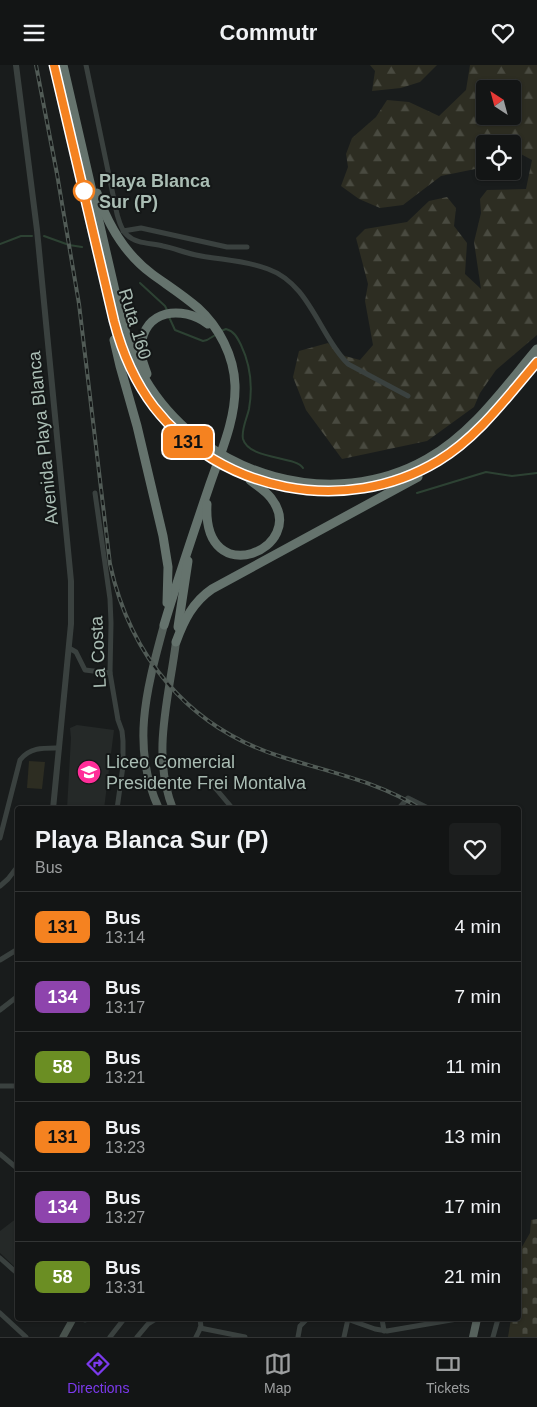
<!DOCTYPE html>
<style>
body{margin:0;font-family:Arial,sans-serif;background:#1c1e1e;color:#f1f3f6;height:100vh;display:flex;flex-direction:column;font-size:19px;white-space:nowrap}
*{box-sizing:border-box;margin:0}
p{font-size:16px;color:#9d9fa0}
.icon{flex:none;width:28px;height:28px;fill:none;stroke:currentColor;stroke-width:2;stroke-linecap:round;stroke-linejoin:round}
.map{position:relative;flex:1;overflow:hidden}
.details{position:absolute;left:15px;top:741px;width:506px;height:515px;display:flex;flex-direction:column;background:#131515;border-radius:5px;box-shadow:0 1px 4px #0004,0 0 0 1px #323434}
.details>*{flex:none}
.badge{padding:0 10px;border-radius:8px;font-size:18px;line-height:32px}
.needle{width:32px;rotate:324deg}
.controls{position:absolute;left:476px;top:15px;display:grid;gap:10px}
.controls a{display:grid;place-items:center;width:45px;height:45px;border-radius:5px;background:#131515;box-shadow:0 1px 4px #0004,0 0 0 1px #323434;font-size:25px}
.map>.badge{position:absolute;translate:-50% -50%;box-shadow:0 0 0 2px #fff}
.round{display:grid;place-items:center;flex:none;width:52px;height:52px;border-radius:5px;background:#1c1e1e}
.headline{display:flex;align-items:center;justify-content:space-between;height:85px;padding:0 20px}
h1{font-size:24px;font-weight:600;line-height:38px}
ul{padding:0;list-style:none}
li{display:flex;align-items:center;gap:15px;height:70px;padding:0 20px;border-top:1px solid #323434}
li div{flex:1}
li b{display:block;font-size:19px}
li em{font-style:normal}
li .badge{min-width:55px;font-weight:700;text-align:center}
header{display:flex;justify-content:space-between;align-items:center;height:65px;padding:0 20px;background:#131515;font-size:22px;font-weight:600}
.tab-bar{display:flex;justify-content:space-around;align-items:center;height:70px;border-top:1px solid #323434;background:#131515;font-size:14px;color:#9d9fa0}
.tab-bar a{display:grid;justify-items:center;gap:2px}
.tab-bar .on{color:#7c3aed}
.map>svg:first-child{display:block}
</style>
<header><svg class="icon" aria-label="menu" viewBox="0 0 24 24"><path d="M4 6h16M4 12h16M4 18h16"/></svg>Commutr<svg class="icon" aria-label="heart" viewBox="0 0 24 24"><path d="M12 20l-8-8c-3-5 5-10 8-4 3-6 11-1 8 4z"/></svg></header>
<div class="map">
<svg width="537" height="1272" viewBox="0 0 537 1272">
<defs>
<pattern id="forest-firs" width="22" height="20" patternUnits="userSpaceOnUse" patternTransform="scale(1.25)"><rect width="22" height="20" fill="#2d2d22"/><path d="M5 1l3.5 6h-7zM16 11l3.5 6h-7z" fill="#494a40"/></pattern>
<pattern id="cemetery-stones" width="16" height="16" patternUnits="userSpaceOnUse" patternTransform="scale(1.25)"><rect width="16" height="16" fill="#2d2d22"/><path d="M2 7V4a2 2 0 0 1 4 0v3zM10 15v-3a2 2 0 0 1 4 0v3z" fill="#494a40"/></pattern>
</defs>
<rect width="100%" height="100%" fill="#191c1c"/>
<g fill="#252928">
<path d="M77,660L114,665L104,744H67L71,673L70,663Z"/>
<path d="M17,1153V1204L0,1188V1166Z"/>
</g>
<g fill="url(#forest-firs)" fill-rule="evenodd">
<path d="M370,0H437L420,17L401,23L372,26L375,6Z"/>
<path d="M470,0H537V270L496,305L480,328L474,342L427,376L342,394L306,345L293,312L299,286L328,278L345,291L360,295L373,280L365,236L368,219L356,173L365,164L407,157L429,136L447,132L456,143L454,161L467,178L465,209L481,224L474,177L481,148L480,134L487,125L526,124L532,95L517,87L513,91L512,79H485V102L441,111L403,140L380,143L359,134L341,121L348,102L346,89L352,73L376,52L387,35L409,37L439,51L466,25ZM485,24H512V51H485Z"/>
</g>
<path fill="url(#cemetery-stones)" d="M537,1154V1272H508L511,1254H519V1187L530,1168L531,1155Z"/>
<path fill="#2d2d22" d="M29,696L45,697L42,724L27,723Z"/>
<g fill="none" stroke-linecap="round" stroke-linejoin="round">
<g stroke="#2d4233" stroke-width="2">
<path d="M44,171L69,180L82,182"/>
<path d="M0,179L21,171H32"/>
<path d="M140,218L165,241L167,245"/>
<path d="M169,252L175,265L203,276L207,275L217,269"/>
<path d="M221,266L226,264C234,266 237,272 241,280C251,301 253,321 249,344C247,353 241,365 243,374C249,395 296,391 303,403"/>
<path d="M417,428L486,407L512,411L537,408"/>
</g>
<g stroke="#3a413f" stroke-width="5">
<path d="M86,0L117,149C119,156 121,165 127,170C136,179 151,178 163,181C174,183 185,188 196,190C220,195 245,195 268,204C310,219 319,270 348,299L408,331"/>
<path d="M123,166L141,163L227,182H247"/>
<path d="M95,428L110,534L111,558L110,608L118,655L122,666L123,676V701L117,744"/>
<path d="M69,583L76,587L85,605L110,608"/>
<path d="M211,718L233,744"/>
<path d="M394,744L399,743L408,733L430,744"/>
<path d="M0,773L20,695C30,682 44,683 59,683"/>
<path d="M0,821L8,814L18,801"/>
<path d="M0,895L18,884"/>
<path d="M0,945L18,931"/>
<path d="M0,1021H18"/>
<path d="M0,1089L18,1104"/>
<path d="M0,1193L18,1209"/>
<path d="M0,1248L26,1272"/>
<path d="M347,1254L375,1264L387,1266L457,1254"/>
<path d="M382,1254L384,1266"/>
<path d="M85,1255V1254"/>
<path d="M200,1263L245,1272"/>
<path d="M110,1272L124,1254"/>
<path d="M137,1272L148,1259L156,1254"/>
<path d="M196,1272L201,1262L200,1254"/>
<path d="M298,1272L300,1261L307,1254"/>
<path d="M344,1272L348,1254"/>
<path d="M493,1272L498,1254"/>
</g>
<path stroke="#3a413f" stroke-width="6" d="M16,0L37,165L71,516V559L53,744"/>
<path stroke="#48524d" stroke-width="7" d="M63,1272L73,1254"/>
<g stroke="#56615c" stroke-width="8">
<path d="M159,744C130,681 147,623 164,560"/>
<path d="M173,744C151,689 169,633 176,577"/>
<path d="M473,1272L477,1254"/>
</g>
<g stroke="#65736d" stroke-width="9">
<path d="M54,0L114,257C123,287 135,317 154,342C220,427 346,452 438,396C478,372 507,332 537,297"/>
<path d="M63,0L121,252C128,277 136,301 150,322C208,411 332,448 427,394C473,368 504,323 537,284"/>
<path d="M97,128C108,160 125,189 152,209C167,220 183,230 198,243C219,262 234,291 235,320C236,354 221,387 210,419C194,466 178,513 164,560"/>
<path d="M114,275L120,301L137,361L163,471L168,502L167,538"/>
<path d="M147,309C144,300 140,292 141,282C144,244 182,240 208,259"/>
<path d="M207,439C202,529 310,483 271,433C265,425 257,421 250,415"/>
<path d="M178,562L188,496"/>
<path d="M176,577C184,555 193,537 212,524L418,412"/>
</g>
<g stroke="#515b56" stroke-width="4">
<path id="rail" d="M36,0L57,109L79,239L110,499C130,591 188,662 279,691C327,707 378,716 421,744"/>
</g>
<use href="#rail" stroke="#141717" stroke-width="2" stroke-dasharray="5.5" stroke-linecap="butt"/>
</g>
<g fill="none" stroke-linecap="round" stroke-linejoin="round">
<g stroke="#fff" stroke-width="11">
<path id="line" d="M54,0L114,256C122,287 135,317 154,342C220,427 345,452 438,396C478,372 507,332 537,297"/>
</g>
<use href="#line" stroke="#f58220" stroke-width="8"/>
</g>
<defs>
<g id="school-disc" transform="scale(1.25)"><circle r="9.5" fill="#ff2e99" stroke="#141717"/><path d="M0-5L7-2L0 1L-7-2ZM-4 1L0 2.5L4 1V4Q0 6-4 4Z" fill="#fff"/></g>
</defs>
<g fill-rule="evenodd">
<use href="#school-disc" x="89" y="707"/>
</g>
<circle fill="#fff" stroke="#f58220" stroke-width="2.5" cx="84" cy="126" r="10"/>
<g text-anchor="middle" stroke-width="4" stroke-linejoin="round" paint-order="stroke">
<g font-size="18" font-weight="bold" fill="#aabdb4" stroke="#141717" text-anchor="start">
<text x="99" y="122">Playa Blanca<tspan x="99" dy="21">Sur (P)</tspan></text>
</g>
<g font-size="18" fill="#aabdb4" stroke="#141717">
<text transform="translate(135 259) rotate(73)" y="6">Ruta 160</text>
<text transform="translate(43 373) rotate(-96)" y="6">Avenida Playa Blanca</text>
<text transform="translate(98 587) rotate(-93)" y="6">La Costa</text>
</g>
<g font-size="18" fill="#aabdb4" stroke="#141717" text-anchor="start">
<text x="106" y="703">Liceo Comercial<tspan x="106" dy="21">Presidente Frei Montalva</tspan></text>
</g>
</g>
</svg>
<div class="controls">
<a><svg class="needle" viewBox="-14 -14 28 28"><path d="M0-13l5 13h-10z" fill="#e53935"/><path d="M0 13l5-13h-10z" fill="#9d9fa0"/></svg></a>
<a><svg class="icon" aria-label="locate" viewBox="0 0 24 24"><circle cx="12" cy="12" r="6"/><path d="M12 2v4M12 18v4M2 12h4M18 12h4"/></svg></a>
</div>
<b class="badge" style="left:188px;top:377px;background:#f58220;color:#111">131</b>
<section class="details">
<div class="headline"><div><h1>Playa Blanca Sur (P)</h1><p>Bus</p></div><a class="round"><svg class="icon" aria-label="heart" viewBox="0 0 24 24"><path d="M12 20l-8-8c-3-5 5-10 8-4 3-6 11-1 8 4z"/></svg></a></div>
<ul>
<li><span class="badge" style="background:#f58220;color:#111">131</span><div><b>Bus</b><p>13:14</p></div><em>4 min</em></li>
<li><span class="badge" style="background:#8e44ad;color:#fff">134</span><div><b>Bus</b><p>13:17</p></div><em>7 min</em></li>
<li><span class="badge" style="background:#6b8e23;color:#fff">58</span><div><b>Bus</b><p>13:21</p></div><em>11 min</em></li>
<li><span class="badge" style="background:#f58220;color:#111">131</span><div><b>Bus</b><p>13:23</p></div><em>13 min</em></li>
<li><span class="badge" style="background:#8e44ad;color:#fff">134</span><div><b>Bus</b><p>13:27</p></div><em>17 min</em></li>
<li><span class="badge" style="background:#6b8e23;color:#fff">58</span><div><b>Bus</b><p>13:31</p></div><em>21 min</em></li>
</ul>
</section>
</div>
<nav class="tab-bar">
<a class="on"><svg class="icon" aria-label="directions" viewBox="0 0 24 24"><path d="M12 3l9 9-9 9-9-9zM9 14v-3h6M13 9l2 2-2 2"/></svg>Directions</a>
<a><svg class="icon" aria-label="map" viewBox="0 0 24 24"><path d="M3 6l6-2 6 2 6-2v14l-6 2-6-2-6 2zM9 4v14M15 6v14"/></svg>Map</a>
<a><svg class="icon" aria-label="tickets" viewBox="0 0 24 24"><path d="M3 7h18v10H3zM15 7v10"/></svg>Tickets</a>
</nav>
